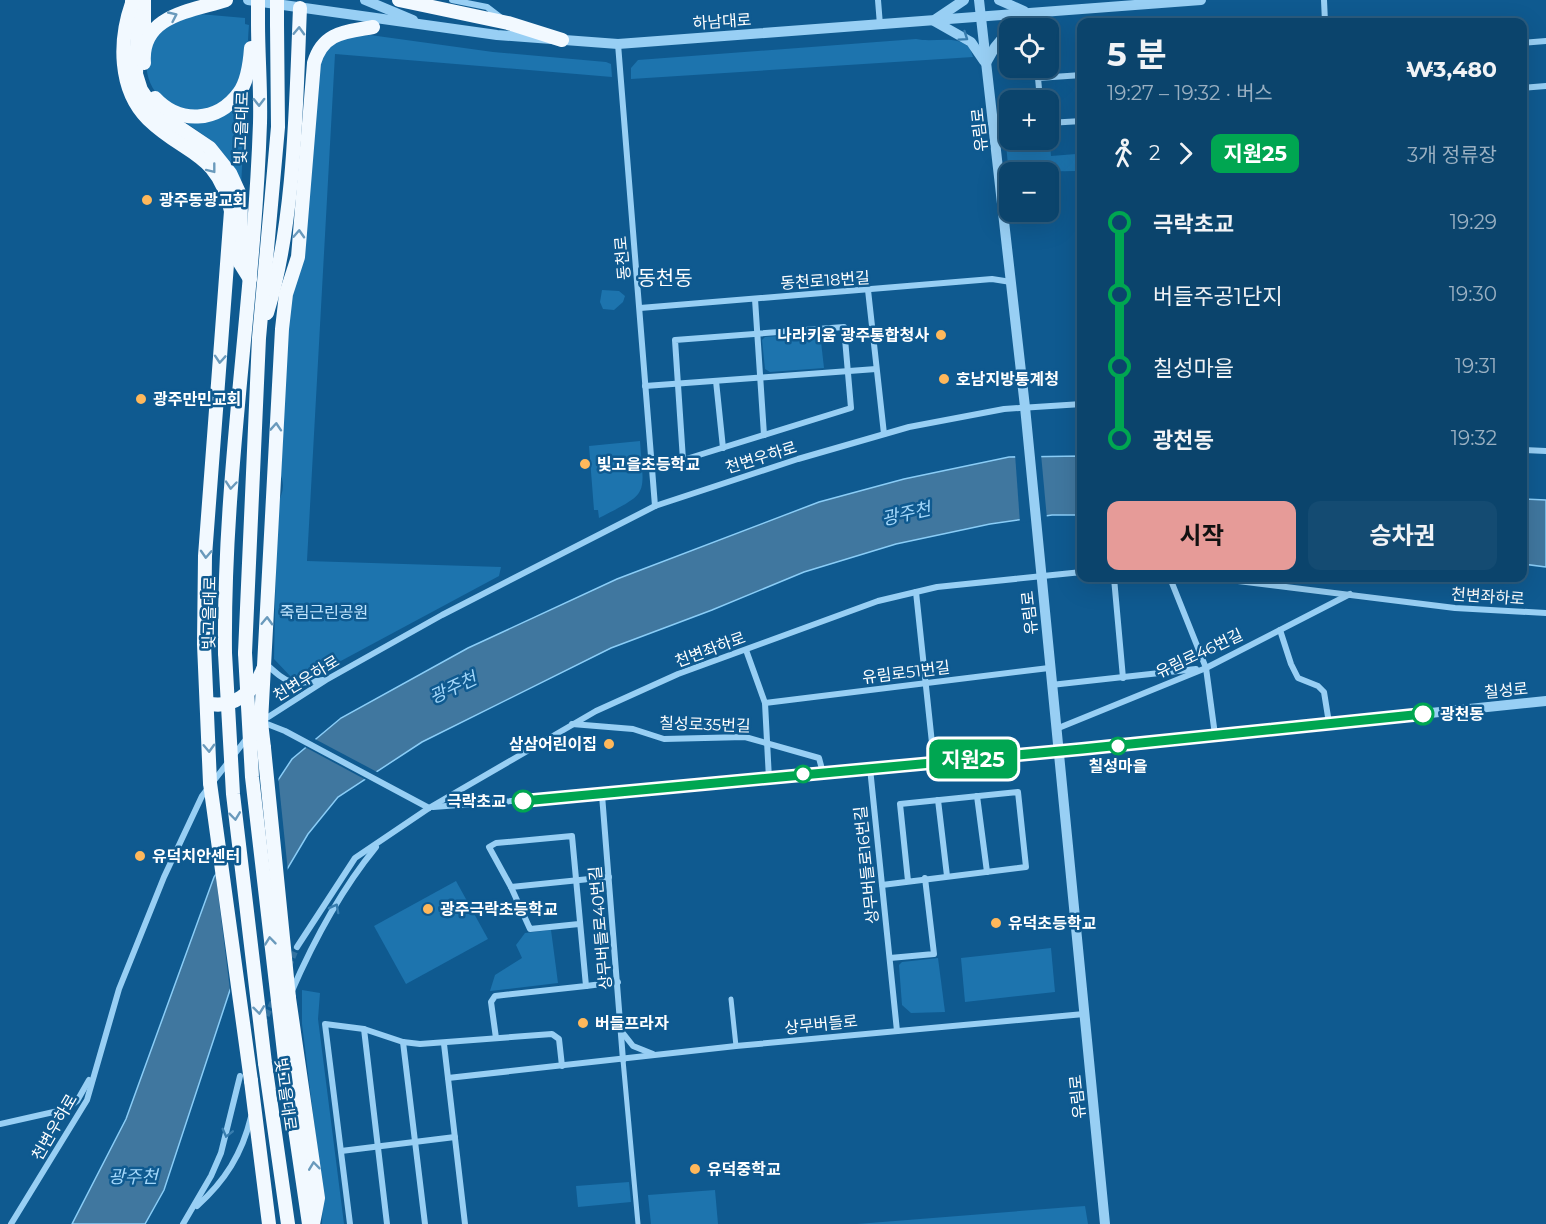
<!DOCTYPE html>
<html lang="ko">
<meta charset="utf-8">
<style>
body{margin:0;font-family:Montserrat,"Noto Sans KR",sans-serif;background:#144b72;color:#f1f3f6;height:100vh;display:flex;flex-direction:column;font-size:22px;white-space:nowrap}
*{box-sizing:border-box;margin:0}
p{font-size:20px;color:#9ab0c2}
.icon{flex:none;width:33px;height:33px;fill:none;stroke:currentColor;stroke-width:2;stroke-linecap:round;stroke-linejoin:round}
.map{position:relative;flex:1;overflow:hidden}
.drawer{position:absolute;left:1077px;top:18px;width:450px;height:564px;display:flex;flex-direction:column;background:#0b446c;border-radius:12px;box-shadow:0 6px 24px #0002,0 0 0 2px #2b5c7f}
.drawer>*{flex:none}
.badge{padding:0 12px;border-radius:9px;font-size:21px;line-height:39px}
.fabs{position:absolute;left:999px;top:18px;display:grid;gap:12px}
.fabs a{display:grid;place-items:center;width:60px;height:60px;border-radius:12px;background:#0b446c;box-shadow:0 6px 24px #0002,0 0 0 2px #2b5c7f;font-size:30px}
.map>.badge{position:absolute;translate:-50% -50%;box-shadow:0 0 0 3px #fff}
.legs{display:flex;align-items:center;gap:9px;height:66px;padding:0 30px;font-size:20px}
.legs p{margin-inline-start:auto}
.headline{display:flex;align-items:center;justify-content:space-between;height:102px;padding:0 30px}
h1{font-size:33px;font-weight:700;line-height:45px}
.action{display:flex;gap:12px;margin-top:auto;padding:12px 30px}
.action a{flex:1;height:69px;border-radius:12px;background:#e69b98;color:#111;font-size:24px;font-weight:700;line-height:69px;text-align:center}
.action a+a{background:#144b72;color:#f1f3f6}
ul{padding:0 30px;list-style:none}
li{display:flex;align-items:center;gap:21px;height:72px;font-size:22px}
li i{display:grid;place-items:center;width:9px;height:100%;margin:0 8px;background:currentColor}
li i::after{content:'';width:15px;height:15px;margin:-8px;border:4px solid;border-radius:50%;background:#0b446c}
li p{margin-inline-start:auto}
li:first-child i{background:linear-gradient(#0000 50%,currentColor 0)}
li:last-child i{background:linear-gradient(currentColor 50%,#0000 0)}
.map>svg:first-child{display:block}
</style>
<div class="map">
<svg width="1546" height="1224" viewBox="0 0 1546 1224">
<rect width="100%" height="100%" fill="#0f5a90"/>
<g fill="#1d74ae">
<path d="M199,14L245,18V24L249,25C247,46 249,72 237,89C208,133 139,109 147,55C148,46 157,34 161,26Z"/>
<path d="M370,35L493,52L606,62L611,64L612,77L335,54L307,561L501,567L499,576L311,677L292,678L274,659L277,504C284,492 285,483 279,471L287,307L306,203L322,51L344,37Z"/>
<path d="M916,39C935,43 956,34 970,48L973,57L631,79V68L638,60Z"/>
<path d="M246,88L241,187L226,157L215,143L185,122L198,120Z"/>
<path d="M1049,131L1051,156L1076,154L1077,171L1010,172L1009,176L1006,144L1010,140H1048Z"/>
<path d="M602,290L619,291L625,296L623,302L614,310L603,309L600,302Z"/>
<path d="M820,333L824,368L770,372L765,369L762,340L765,337Z"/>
<path d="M640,441C644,497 650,492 599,518L598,510H594L589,446Z"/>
<path d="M456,881L488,939L406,984L374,926Z"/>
<path d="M551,930L558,983L490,991L495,975L522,958L516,945L525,933Z"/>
<path d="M1051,948L1055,992L965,1002L961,958Z"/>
<path d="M938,958L945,1012L911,1013L902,1005L899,965L902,962Z"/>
<path d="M302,990L320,993L318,1019L344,1224H322L323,1195L302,1024Z"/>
<path d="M629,1182L631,1202L578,1207L576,1186Z"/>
<path d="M715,1190L718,1224H651L648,1195Z"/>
<path d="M1085,1206L1088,1224H857L1071,1207Z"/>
</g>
<g fill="#40779f" stroke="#8acdf7" stroke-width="1.5">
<path d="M1081,456V515H1052L990,524L896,544L804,572L712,610L611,648L422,742L338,797L308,834L277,886L230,990L164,1190L145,1224H72L126,1119L214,877L292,759L341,718L468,648L617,579L819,502L904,479L1009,457Z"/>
<path d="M1522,499L1546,500V567L1523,564Z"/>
</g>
<g fill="#0f5a90">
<path d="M1015,454H1041L1047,519L1020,523Z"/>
<path d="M313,738L379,773L368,781L303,746Z"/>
<path d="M278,775L288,872L231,998L215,869Z"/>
</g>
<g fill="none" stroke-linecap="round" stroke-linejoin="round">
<g stroke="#3373a1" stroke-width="6" stroke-dasharray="6 3" stroke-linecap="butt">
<path d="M289,966L297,947"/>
<path d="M263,1024L275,997"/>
</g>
<g stroke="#98cff4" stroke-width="5">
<path d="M731,999L736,1046"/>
<path d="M623,1060L638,1224"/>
</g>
<g stroke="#98cff4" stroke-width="6">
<path d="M452,0L487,7L500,17"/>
<path d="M878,0L880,25"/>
<path d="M1324,0L1325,22"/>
<path d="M1522,43L1546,41"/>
<path d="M618,44L655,506"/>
<path d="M1522,88L1546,86"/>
<path d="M1040,100L1038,78L1082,75"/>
<path d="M1048,123L1082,121"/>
<path d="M994,128L1010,126"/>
<path d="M868,290L884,434"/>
<path d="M755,299L764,435"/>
<path d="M640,308L992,279L1011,282"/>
<path d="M844,327L851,408L683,460L675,340Z"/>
<path d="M716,381L723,448"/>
<path d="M645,386L876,369"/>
<path d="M1522,450L1546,451"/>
<path d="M1114,578L1123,678"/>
<path d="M1170,578L1206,668L1215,735"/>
<path d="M1214,578L1455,608L1546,613"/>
<path d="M916,592L934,762"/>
<path d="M1280,630L1291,664L1298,678L1318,686L1324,692L1329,723"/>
<path d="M746,650L765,703L769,779"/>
<path d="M265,663C289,685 290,685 323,680"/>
<path d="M1051,685L1196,669"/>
<path d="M765,703L1049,668"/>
<path d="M262,721L326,680L442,615L655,506L798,459L909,427L1004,409L1082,404"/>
<path d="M262,722L285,731L429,808"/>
<path d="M572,724L633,729L664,739L745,737L819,758L823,773"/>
<path d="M1056,729L1206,668L1350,594"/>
<path d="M870,768L897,1031"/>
<path d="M602,795L623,1060"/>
<path d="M977,796L987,872"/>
<path d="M938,800L947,876"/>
<path d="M433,807L617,793L1058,752"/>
<path d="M882,885L1026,867L1018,792L900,804L908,881"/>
<path d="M511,887L609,877"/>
<path d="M297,947L355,858L429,808L596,711L678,674L878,601L937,587L1082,572"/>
<path d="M890,958L934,954L925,878"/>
<path d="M586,986L618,982"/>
<path d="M291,993C313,942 340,891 376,847"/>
<path d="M364,1029L387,1224"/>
<path d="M622,1032L633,1046L653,1054"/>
<path d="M496,1038L491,1002L495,996L586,986L572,836L496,843L489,847L511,887L530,929L579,924"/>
<path d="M403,1042L425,1224"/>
<path d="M444,1044L465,1224"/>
<path d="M448,1078L736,1046L1084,1014"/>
<path d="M0,1124L67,1109L77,1101L89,1080"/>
<path d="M341,1151L455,1137"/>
<path d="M197,1206C225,1181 242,1154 251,1117"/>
<path d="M11,1224L87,1100L119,989L164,877L202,796L247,738"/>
<path d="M183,1224L211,1176L221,1153L240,1076"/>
<path d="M350,1224L325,1024L364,1029L403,1042L420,1044L552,1034L559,1039L562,1066"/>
</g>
<g stroke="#98cff4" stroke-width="10">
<path d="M248,0L497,35L618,44L1201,0"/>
<path d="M365,0L413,20"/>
<path d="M979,0L1025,407L1105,1224"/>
<path d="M999,0L1024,11"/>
<path d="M936,19L964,0"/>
<path d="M934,21L971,42L984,61"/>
<path d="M986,63L995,47L1010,29"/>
<path d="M1058,752L1546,701"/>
</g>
<g stroke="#f2f9ff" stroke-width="14">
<path d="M144,0V28"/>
<path d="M399,0L508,23L562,40"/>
<path d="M132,2L138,20L136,74L141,90L155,111L210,148L230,173L241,197L240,263L250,279"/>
<path d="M132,3C119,40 118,89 148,119C186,156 217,150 231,211L205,556L204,644L210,783"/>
<path d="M144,63C140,15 192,11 226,0"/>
<path d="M155,98C179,124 217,123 239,93C248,81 250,62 251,48"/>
<path d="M267,313C295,222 296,103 300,8"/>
<path d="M225,653C223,476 254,300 260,123C261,90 258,56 258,23"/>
<path d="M245,653L259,338L278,127L277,24"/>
<path d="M207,703C231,710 255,692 263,669"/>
<path d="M264,748L261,722L282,329L286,294L298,257L314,63C323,32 345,32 373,27"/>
<path d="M289,998L318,1198L313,1224"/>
<path d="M285,1061L309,1224"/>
<path d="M265,1063L288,1224"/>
<path d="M251,1081L269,1224"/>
</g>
<g stroke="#f2f9ff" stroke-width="14">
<path d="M258,23V0"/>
<path d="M277,24V0"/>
<path d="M225,653L233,794L265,1063"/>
<path d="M245,653L252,777L285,1061"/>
<path d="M264,748L289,998"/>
<path d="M210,783L251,1081"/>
</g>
</g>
<defs><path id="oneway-chevron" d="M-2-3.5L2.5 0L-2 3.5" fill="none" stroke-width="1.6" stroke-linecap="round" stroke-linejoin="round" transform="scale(1.5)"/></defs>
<g stroke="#6a9abc">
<use href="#oneway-chevron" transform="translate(173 16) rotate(-25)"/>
<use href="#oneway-chevron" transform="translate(299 31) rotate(-88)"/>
<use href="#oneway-chevron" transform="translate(259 102) rotate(89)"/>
<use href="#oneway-chevron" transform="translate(212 169) rotate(52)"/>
<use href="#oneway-chevron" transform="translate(299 234) rotate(-87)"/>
<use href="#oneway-chevron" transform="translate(220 359) rotate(94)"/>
<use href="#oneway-chevron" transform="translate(276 427) rotate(-86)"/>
<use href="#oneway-chevron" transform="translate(231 485) rotate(95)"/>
<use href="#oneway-chevron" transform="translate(206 554) rotate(93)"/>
<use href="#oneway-chevron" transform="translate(267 621) rotate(-88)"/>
<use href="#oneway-chevron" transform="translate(209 748) rotate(88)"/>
<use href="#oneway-chevron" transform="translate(235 816) rotate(83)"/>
<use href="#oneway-chevron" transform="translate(270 941) rotate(-96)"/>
<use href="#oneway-chevron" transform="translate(259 1010) rotate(83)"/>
<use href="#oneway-chevron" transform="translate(314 1166) rotate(-97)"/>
</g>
<g stroke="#387dae">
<use href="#oneway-chevron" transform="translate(964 37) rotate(34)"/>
<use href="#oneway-chevron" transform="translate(335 908) rotate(-62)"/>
<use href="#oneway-chevron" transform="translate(227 1133) rotate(104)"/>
</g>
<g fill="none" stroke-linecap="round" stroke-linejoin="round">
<g stroke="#fff" stroke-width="14">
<path id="line-1" d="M523,801L1082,749L1423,714"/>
</g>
<use href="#line-1" stroke="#00a651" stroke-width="9"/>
</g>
<g fill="#ffb85b" stroke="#0f5a90" stroke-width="2">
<circle cx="147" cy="200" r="6"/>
<circle cx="941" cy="335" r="6"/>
<circle cx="944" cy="379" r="6"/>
<circle cx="141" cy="399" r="6"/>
<circle cx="585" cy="464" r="6"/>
<circle cx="609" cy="744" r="6"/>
<circle cx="140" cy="856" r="6"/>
<circle cx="428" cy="909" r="6"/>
<circle cx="996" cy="923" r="6"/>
<circle cx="583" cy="1023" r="6"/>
<circle cx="695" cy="1169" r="6"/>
</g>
<g fill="#fff" stroke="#00a651" stroke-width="3">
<circle cx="1423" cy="714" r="10"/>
<circle cx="1118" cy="746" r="8"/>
<circle cx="803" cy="774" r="8"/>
<circle cx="523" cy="801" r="10"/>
</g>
<g text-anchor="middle" stroke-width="5" stroke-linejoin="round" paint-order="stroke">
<g font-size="16" fill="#fff" stroke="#0f5a90">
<text transform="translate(722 21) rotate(-4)" y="6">하남대로</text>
<text transform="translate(241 128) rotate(-88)" y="6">빛고을대로</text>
<text transform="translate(979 130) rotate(-96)" y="6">유림로</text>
<text transform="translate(622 258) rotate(-95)" y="6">동천로</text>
<text transform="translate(825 280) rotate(-4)" y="6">동천로18번길</text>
<text transform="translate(761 457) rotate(-17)" y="6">천변우하로</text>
<text transform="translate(1488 596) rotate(4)" y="6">천변좌하로</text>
<text transform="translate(209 613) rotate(-89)" y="6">빛고을대로</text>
<text transform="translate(1029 613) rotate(-96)" y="6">유림로</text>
<text transform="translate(710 649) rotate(-20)" y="6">천변좌하로</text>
<text transform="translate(1199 653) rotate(-25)" y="6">유림로46번길</text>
<text transform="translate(906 672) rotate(-7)" y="6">유림로51번길</text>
<text transform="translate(306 678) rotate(-31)" y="6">천변우하로</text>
<text transform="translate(1506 690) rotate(-5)" y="6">칠성로</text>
<text transform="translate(705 724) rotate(2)" y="6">칠성로35번길</text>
<text transform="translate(866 865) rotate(-96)" y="6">상무버들로16번길</text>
<text transform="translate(600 928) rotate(-95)" y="6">상무버들로40번길</text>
<text transform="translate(821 1024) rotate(-6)" y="6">상무버들로</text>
<text transform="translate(286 1094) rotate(82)" y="6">빛고을대로</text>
<text transform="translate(1077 1097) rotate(-96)" y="6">유림로</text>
<text transform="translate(54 1127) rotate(-60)" y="6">천변우하로</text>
</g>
<g font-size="16" font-weight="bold" fill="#fff" stroke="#0f5a90" text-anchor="start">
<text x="159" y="206">광주동광교회</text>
<text x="929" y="341" text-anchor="end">나라키움 광주통합청사</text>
<text x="956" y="385">호남지방통계청</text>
<text x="153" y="405">광주만민교회</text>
<text x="597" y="470">빛고을초등학교</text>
<text x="597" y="750" text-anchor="end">삼삼어린이집</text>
<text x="152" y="862">유덕치안센터</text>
<text x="440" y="915">광주극락초등학교</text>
<text x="1008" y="929">유덕초등학교</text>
<text x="595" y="1029">버들프라자</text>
<text x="707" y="1175">유덕중학교</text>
</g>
<g font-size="16" fill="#c0e5fe" stroke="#0f5a90">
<text x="324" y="618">죽림근린공원</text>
</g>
<g font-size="16" font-weight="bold" fill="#fff" stroke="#0f5a90" text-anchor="start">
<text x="1440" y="720">광천동</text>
<text x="1118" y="772" text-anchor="middle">칠성마을</text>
<text x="506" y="807" text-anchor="end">극락초교</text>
</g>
<g font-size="18" font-style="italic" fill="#a4d8fb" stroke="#0f5a90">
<text transform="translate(906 514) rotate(-13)" y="6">광주천</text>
<text transform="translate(453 688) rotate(-25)" y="6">광주천</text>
<text x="133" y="1183">광주천</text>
</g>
<g font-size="20" fill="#fff" stroke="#0f5a90">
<text x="665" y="285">동천동</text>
</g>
</g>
</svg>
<div class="fabs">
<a><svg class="icon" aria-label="locate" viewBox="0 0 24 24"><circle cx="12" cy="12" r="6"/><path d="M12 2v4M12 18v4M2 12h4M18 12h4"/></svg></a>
<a>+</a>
<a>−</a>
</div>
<b class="badge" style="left:973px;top:759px;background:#00a651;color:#fff">지원25</b>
<section class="drawer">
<div class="headline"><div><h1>5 분</h1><p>19:27 – 19:32 · 버스</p></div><b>₩3,480</b></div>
<div class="legs"><svg class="icon" aria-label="walk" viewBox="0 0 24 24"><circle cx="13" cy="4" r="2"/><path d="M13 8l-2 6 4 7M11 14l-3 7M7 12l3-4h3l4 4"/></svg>2<svg class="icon" aria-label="forward" viewBox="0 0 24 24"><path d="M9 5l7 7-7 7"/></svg><b class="badge" style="background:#00a651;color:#fff">지원25</b><p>3개 정류장</p></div>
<ul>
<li><i style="color:#00a651"></i><b>극락초교</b><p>19:29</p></li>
<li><i style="color:#00a651"></i><span>버들주공1단지</span><p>19:30</p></li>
<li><i style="color:#00a651"></i><span>칠성마을</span><p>19:31</p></li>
<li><i style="color:#00a651"></i><b>광천동</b><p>19:32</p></li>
</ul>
<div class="action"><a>시작</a><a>승차권</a></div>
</section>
</div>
